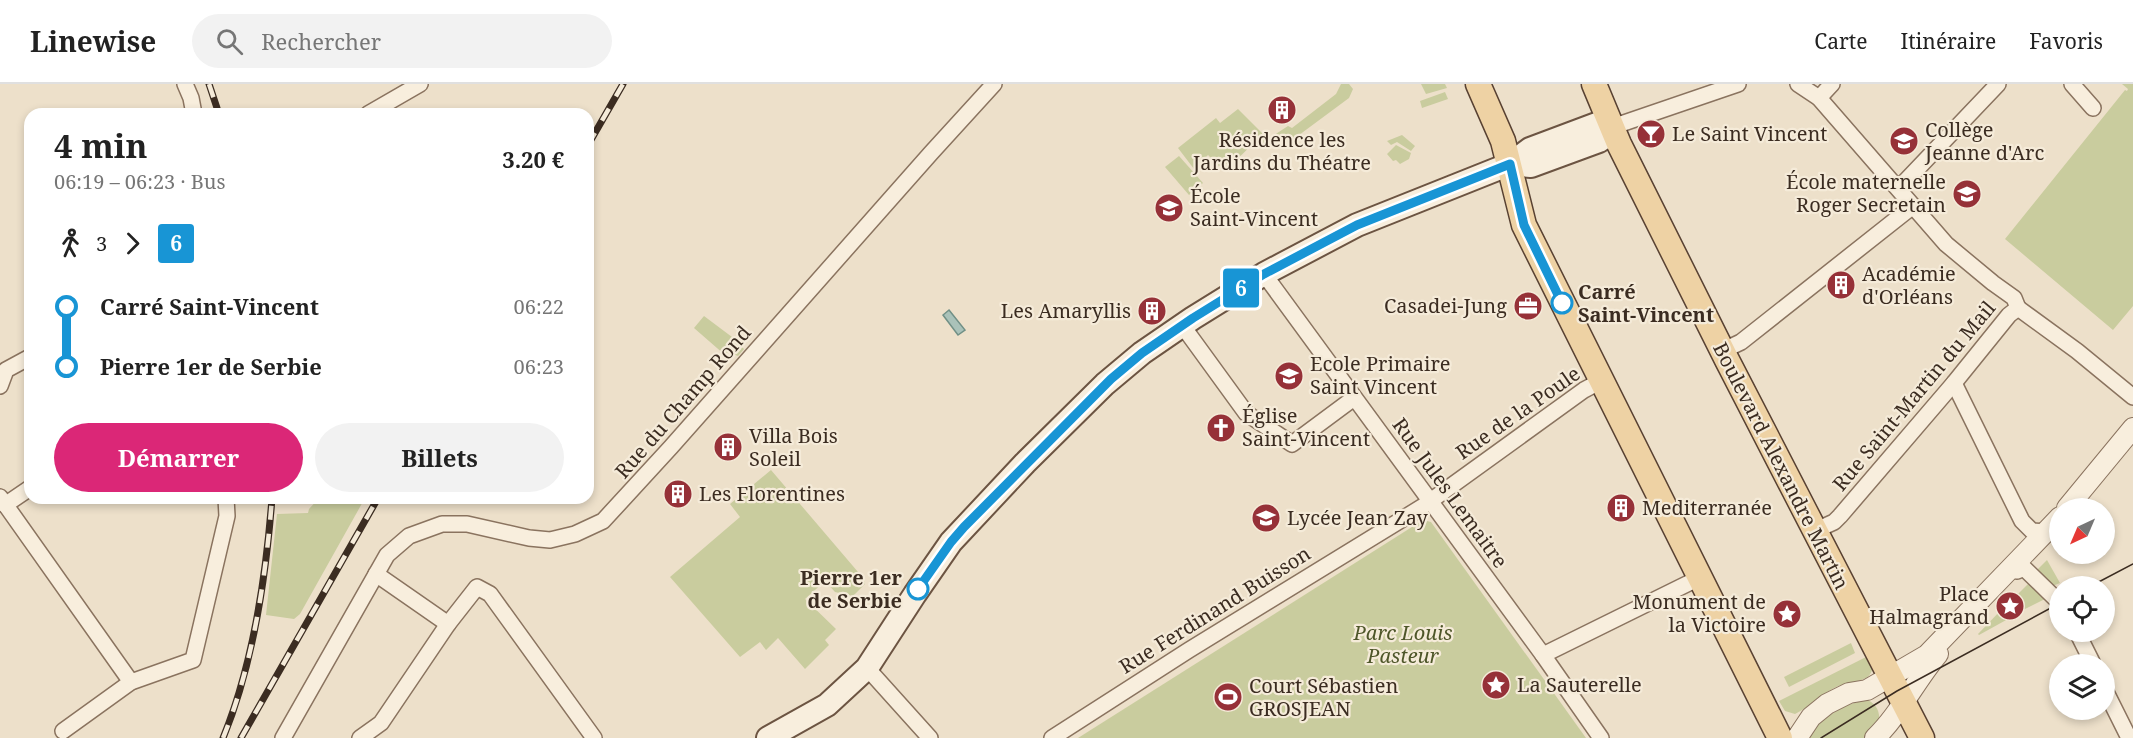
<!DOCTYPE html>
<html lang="fr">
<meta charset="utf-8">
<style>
body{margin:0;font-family:"Noto Serif",serif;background:#f2f2f2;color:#222;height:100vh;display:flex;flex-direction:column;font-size:22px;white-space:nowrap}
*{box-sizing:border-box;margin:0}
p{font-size:20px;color:#767676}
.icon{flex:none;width:33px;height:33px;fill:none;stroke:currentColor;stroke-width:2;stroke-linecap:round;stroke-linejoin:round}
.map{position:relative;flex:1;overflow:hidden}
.drawer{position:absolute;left:24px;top:24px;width:570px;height:396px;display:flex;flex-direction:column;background:#fff;border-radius:18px;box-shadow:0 3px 9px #0003}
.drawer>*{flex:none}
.badge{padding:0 12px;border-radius:4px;font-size:21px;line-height:39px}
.needle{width:39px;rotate:224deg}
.buttons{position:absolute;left:2049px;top:414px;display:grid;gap:12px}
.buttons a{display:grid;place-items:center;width:66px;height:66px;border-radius:50%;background:#fff;box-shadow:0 3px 9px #0003;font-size:30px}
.map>.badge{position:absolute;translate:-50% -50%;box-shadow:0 0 0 3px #fff}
.legs{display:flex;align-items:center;gap:9px;height:66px;padding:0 30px;font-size:20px}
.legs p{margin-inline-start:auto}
.headline{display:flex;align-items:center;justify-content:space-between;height:102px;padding:0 30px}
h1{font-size:33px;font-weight:700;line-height:45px}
.action{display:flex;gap:12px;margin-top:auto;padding:12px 30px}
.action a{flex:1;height:69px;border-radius:36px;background:#db2777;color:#fff;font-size:24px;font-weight:700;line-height:69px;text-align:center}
.action a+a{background:#f2f2f2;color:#222}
ul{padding:0 30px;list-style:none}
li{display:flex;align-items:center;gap:21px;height:60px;font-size:22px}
li i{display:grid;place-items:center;width:9px;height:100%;margin:0 8px;background:currentColor}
li i::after{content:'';width:15px;height:15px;margin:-8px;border:4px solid;border-radius:50%;background:#fff}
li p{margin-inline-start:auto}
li:first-child i{background:linear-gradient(#0000 50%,currentColor 0)}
li:last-child i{background:linear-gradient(currentColor 50%,#0000 0)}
header{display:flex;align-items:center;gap:36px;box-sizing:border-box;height:84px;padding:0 30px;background:#fff;border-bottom:2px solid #e0e0e0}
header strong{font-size:28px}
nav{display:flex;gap:33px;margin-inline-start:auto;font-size:21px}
.search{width:420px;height:54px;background:#f2f2f2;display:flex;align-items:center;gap:15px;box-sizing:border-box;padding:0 21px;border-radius:33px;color:#767676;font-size:22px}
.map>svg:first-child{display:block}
</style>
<header>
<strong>Linewise</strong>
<div class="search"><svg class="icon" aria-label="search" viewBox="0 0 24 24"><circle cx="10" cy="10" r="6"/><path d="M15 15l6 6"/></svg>Rechercher</div>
<nav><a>Carte</a><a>Itinéraire</a><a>Favoris</a></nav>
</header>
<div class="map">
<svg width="2133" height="654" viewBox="0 0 2133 654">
<rect width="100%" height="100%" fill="#ede0ca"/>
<g fill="#c9cc9e">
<path d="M1341,0H1349L1353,5L1349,14L1295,54L1283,60L1252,58C1246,70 1232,80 1219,82L1208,71L1194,85L1178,64L1216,34L1220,39L1238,25L1268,55L1288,42L1292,44L1336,10Z"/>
<path d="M1421,0H1445L1447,4L1426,10Z"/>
<path d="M2122,0H2133V222L2113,246L2005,155L2125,6L2127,7L2128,5Z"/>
<path d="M1445,8L1448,15L1422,24L1420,17Z"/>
<path d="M1402,51L1415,62L1411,67L1397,58L1391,61L1387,57Z"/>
<path d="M1396,61L1411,69L1409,75L1400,80L1396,76L1393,77L1387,70Z"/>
<path d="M1179,72L1203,99L1189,111L1165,83Z"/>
<path d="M704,232L732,253L744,265L738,272L728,268L725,271L694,244Z"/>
<path d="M771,386L864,495L865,500L853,512L835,508L825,497L805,515L836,545L825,556L829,561L805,585L778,554L766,566L760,558L740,573L670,493L740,433L730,420Z"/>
<path d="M319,414H365L300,530L294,535L266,531L277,430L308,429L309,425Z"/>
<path d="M1423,436L1431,438L1586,654H1078Z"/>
<path d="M2047,476L2060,499L2050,503L2037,486Z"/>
<path d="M2030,498L2047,514L2021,527L2014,514Z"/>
<path d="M2003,524L2008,535L1979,551L1978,550Z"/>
<path d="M1851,559L1855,569L1789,603L1784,593Z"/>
<path d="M1868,572L1873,583C1872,587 1870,592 1866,594C1858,598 1847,599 1838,602C1822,609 1810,623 1795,630L1785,627L1779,617Z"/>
<path d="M1868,616C1877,621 1880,628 1879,637L1864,654H1809L1810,649C1826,632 1844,619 1868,616Z"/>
</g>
<path fill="#aac2b9" stroke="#719086" stroke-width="1.5" d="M949,226L965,246L958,251L943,231Z"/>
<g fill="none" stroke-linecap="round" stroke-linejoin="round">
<g stroke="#8a735f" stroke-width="18">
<g id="minor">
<path d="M185,0L191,14L194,30"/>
<path d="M1798,0L1819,14L1946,160L1993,199L2014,214L2018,224"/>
<path d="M2072,0L2093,24"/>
<path d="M1819,14L1832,0"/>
<path d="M368,30L420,0"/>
<path d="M1612,43L1738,0"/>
<path d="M1899,104L1998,0"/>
<path d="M1264,190L1543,571L1601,654"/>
<path d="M2018,224L2077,267L2133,313"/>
<path d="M1182,241L1246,329L1292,360L1354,314"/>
<path d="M1722,267L1741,258L1913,122"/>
<path d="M1954,299L2022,437L2032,447L2047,448"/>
<path d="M0,302L6,286L30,273"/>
<path d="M0,413L131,598"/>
<path d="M5,421L30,404"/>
<path d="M1814,447L1834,438L1840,432L1954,299L2009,231L2018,224"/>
<path d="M2017,487L2024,484L2060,519"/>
<path d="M376,490L448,540"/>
<path d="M2077,548L2093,580"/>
<path d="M1543,571L1699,494"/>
<path d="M867,584L930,654"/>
<path d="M2104,604L2129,654"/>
<path d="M63,647L131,598L193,576L227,432L226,414"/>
<path d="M283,654L387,471L409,452L442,440H467L529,454L550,456L575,450L603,437L671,363L931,69L994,0"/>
<path d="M360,654L381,639L448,540L477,503L490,510L594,654"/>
<path d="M1052,654L1189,566L1422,423L1584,306L1601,297"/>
</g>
</g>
<g stroke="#8a735f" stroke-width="22">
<g id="tertiary">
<path d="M2067,424L2133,344"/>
<path d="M1797,654L1811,633L1827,620L1849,609L1867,606L1927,571L2060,433"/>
<path d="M1875,654C1900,630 1915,597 1938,570"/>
</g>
</g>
<g stroke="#6c5442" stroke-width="26">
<path id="secondary" d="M768,654L827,621L867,584L915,510L951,458L1025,379L1105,300L1142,269L1193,234L1264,190L1357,141L1510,80L1530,65L1602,38L1612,43L1608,51L1599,57L1531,82L1510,80"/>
</g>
<g stroke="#584132" stroke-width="27">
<g id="primary">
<path d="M1478,0L1503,57L1524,141L1780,654"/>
<path d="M1594,0L1619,60L1727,276L1922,654"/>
</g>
</g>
<use href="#minor" stroke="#f8eedd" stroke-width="15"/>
<use href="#tertiary" stroke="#f8eedd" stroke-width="20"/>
<use href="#secondary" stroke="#f8eedd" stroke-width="22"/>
<use href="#primary" stroke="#eed2a4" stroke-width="24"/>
<g stroke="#3b2c21" stroke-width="1.5">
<path d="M2091,502L2133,480"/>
<path d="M1821,654L1897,607L2060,519"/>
</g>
<g stroke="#3b2c21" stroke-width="7">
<g id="rail">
<path d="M209,0L219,30"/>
<path d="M588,61L623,0"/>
<path d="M223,654C253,581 266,493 272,414"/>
<path d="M241,654L378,414"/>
</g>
</g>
<use href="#rail" stroke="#f5ebd9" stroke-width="4.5" stroke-dasharray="14" stroke-linecap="butt"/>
</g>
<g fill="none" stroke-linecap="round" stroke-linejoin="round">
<g stroke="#fff" stroke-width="14">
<path id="line-1" d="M918,505L951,458L964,443L1111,295L1142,269L1193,234L1264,190L1357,141L1510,80L1524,141L1562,219"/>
</g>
<use href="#line-1" stroke="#1895d5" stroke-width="9"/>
</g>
<defs>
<g id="building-disc" transform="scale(1.5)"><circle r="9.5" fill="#963138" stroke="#f5ebd9"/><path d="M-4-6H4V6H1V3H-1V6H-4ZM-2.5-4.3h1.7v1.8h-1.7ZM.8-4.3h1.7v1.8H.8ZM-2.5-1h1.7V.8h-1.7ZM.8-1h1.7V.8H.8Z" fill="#fff"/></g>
<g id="bar-disc" transform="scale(1.5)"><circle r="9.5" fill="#963138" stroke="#f5ebd9"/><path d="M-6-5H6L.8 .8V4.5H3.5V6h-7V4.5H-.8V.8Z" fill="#fff"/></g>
<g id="school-disc" transform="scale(1.5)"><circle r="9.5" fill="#963138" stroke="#f5ebd9"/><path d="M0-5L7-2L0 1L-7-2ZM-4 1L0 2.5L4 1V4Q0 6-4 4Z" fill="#fff"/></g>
<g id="office-disc" transform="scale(1.5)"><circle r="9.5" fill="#963138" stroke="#f5ebd9"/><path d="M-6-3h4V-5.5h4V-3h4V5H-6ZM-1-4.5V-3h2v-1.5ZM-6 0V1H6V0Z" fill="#fff"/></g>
<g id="church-disc" transform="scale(1.5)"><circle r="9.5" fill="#963138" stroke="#f5ebd9"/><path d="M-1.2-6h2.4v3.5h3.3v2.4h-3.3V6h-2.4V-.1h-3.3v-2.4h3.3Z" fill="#fff"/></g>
<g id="sight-disc" transform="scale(1.5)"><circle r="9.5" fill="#963138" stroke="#f5ebd9"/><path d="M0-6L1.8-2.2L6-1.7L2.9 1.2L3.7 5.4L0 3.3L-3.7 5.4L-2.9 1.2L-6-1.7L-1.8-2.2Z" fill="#fff"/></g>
<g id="stadium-disc" transform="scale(1.5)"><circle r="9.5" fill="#963138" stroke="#f5ebd9"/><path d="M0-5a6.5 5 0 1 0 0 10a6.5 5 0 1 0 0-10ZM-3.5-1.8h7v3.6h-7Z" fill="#fff"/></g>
</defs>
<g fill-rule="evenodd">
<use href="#building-disc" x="1282" y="26"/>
<use href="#bar-disc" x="1651" y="50"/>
<use href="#school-disc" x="1904" y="57"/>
<use href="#school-disc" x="1967" y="110"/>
<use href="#school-disc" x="1169" y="124"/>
<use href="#building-disc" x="1841" y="201"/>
<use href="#office-disc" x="1528" y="222"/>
<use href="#building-disc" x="1152" y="227"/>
<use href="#school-disc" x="1289" y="292"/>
<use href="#church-disc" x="1221" y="344"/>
<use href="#building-disc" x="728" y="363"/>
<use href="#building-disc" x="678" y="410"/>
<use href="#building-disc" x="1621" y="424"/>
<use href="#school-disc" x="1266" y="434"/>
<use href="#sight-disc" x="2010" y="522"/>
<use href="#sight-disc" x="1787" y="530"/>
<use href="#sight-disc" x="1496" y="601"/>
<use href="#stadium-disc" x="1228" y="613"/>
</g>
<g fill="#fff" stroke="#1895d5" stroke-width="3">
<circle cx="1562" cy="219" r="10"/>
<circle cx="918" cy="505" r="10"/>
</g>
<g text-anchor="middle" stroke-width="4.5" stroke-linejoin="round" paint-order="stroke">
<g font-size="20" fill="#3b2c21" stroke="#f5ebd9" text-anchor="start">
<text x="1925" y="53">Collège<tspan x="1925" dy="23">Jeanne d'Arc</tspan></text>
<text x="1672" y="57">Le Saint Vincent</text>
<text x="1282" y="63" text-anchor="middle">Résidence les<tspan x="1282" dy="23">Jardins du Théatre</tspan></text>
<text x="1946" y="105" text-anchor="end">École maternelle<tspan x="1946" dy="23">Roger Secretain</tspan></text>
<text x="1190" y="119">École<tspan x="1190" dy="23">Saint-Vincent</tspan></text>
<text x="1862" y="197">Académie<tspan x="1862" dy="23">d'Orléans</tspan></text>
<text x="1507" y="229" text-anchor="end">Casadei-Jung</text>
<text x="1131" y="234" text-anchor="end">Les Amaryllis</text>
<text x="1310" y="287">Ecole Primaire<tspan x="1310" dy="23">Saint Vincent</tspan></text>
<text x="1242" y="339">Église<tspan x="1242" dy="23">Saint-Vincent</tspan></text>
<text x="749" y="359">Villa Bois<tspan x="749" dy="23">Soleil</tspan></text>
<text x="699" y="417">Les Florentines</text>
<text x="1642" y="431">Mediterranée</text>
<text x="1287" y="441">Lycée Jean Zay</text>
<text x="1989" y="517" text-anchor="end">Place<tspan x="1989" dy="23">Halmagrand</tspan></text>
<text x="1766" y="525" text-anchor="end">Monument de<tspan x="1766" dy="23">la Victoire</tspan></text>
<text x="1517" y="608">La Sauterelle</text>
<text x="1249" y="609">Court Sébastien<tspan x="1249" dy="23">GROSJEAN</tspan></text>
</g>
<g font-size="20" font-weight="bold" fill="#3b2c21" stroke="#f5ebd9" text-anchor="start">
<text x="1578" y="215">Carré<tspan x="1578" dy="23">Saint-Vincent</tspan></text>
<text x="902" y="501" text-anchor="end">Pierre 1er<tspan x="902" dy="23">de Serbie</tspan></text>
</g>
<g font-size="20" fill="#3b2c21" stroke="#f5ebd9">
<text transform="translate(1914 312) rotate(-50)" y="7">Rue Saint-Martin du Mail</text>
<text transform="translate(683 318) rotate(-49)" y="7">Rue du Champ Rond</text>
<text transform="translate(1518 329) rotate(-35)" y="7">Rue de la Poule</text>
<text transform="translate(1781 382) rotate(63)" y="7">Boulevard Alexandre Martin</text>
<text transform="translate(1450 409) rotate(54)" y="7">Rue Jules Lemaitre</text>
<text transform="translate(1215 526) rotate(-32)" y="7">Rue Ferdinand Buisson</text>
</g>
<g font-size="20" font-style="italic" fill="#4e5629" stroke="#f5ebd9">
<text x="1403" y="556">Parc Louis<tspan x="1403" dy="23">Pasteur</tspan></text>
</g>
</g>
</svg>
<div class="buttons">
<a><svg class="needle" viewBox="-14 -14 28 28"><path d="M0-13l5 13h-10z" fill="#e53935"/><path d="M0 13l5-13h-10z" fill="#767676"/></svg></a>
<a><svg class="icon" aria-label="locate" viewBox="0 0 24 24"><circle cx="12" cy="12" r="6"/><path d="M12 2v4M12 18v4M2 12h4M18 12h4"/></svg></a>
<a><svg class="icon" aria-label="layers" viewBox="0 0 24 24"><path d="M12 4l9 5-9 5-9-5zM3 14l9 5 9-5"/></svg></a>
</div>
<b class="badge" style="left:1241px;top:204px;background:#1895d5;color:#fff">6</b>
<section class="drawer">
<div class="headline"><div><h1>4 min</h1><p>06:19 – 06:23 · Bus</p></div><b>3.20 €</b></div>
<div class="legs"><svg class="icon" aria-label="walk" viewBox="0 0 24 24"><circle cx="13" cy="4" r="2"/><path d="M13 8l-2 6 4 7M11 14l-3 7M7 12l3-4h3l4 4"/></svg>3<svg class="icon" aria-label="forward" viewBox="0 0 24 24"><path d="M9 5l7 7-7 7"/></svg><b class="badge" style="background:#1895d5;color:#fff">6</b></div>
<ul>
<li><i style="color:#1895d5"></i><b>Carré Saint-Vincent</b><p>06:22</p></li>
<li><i style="color:#1895d5"></i><b>Pierre 1er de Serbie</b><p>06:23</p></li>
</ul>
<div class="action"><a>Démarrer</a><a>Billets</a></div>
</section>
</div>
